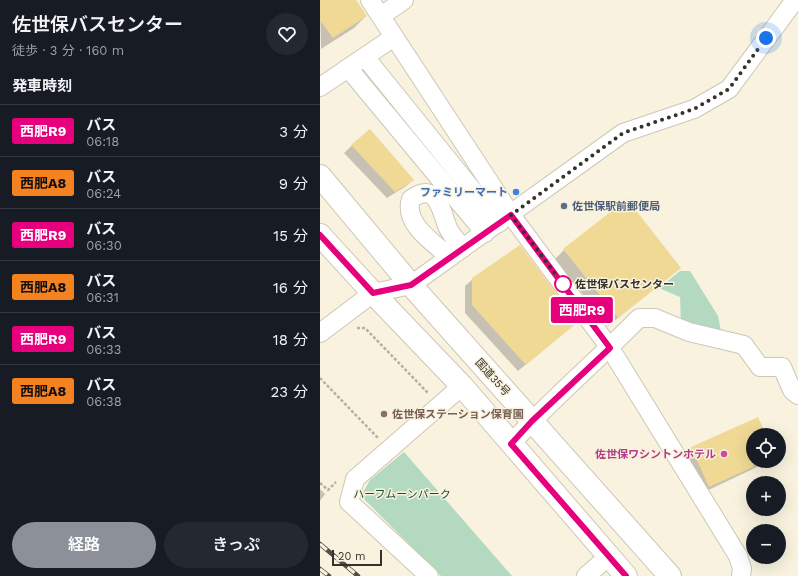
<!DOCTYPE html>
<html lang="ja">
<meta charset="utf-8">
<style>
body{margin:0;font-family:"Work Sans","Noto Sans JP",sans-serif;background:#242831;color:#f1f3f6;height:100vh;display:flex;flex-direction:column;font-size:15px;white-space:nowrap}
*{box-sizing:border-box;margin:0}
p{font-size:13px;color:#9ea1a6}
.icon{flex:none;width:22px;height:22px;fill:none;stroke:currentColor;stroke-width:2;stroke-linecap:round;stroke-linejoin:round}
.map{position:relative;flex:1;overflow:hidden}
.panel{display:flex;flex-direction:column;background:#171b24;width:320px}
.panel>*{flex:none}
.badge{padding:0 8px;border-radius:3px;font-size:14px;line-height:26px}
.tools{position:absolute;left:426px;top:428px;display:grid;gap:8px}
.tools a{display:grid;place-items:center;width:40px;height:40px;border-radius:50%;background:#171b24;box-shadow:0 4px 16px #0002;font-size:20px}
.scale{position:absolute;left:12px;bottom:10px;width:50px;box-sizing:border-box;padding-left:4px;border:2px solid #35322b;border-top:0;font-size:11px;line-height:14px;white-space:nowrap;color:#35322b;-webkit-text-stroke:3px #f8f2df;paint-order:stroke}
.you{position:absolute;width:20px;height:20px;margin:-10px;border:3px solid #fff;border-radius:50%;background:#1a73e8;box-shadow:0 0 0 6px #1a73e833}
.map>.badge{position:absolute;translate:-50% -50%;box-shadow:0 0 0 2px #fff}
h2{padding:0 12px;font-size:15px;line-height:36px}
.round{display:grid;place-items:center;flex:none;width:42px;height:42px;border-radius:21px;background:#242831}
.overview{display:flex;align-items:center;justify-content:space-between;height:68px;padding:0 12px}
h1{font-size:19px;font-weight:600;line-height:30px}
.action{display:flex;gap:8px;margin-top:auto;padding:8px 12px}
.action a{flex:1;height:46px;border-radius:24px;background:#8c9099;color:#fff;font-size:16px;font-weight:600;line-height:46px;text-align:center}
.action a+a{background:#242831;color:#f1f3f6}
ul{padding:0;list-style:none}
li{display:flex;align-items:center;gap:12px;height:52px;padding:0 12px;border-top:1px solid #363941}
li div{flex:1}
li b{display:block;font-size:15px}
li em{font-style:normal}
li .badge{min-width:44px;font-weight:700;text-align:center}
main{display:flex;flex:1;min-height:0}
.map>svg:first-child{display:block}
</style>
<main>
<section class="panel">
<div class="overview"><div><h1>佐世保バスセンター</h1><p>徒歩 · 3 分 · 160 m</p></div><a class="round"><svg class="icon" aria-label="heart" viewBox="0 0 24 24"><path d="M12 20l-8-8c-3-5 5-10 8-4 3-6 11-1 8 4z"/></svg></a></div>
<h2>発車時刻</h2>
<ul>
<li><span class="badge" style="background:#e6007e;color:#fff">西肥R9</span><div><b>バス</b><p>06:18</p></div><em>3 分</em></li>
<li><span class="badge" style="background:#f58220;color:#111">西肥A8</span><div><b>バス</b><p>06:24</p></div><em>9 分</em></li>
<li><span class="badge" style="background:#e6007e;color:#fff">西肥R9</span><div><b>バス</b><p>06:30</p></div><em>15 分</em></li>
<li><span class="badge" style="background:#f58220;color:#111">西肥A8</span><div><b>バス</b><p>06:31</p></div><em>16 分</em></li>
<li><span class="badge" style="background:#e6007e;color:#fff">西肥R9</span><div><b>バス</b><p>06:33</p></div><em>18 分</em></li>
<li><span class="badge" style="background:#f58220;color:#111">西肥A8</span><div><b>バス</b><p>06:38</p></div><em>23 分</em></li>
</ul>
<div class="action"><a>経路</a><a>きっぷ</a></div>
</section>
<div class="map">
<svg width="478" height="576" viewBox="0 0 478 576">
<rect width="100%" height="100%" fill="#f8f2df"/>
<g fill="#b3dac0">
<path d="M360,271H370L398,316L401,331L361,324L360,297L339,288Z"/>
<path d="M84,452L192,576H121L41,496L50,480Z"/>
</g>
<g fill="#0003">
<path d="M0,0H35L46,16L34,28L1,49Z"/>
<path d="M49,130L93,180L86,186L67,198L24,153Z"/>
<path d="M244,250L360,268L288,326L235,259Z"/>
<path d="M153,279L256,322L198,371L145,313V286Z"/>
<path d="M438,419L445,435H433V461H450L382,493L365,455L372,448Z"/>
<path d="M0,489L5,494L0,501Z"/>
</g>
<g fill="#f0d995">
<path d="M0,0H36L47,16L13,38L0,20Z"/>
<path d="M50,129L94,180L75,192L31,145Z"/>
<path d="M307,199L361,268L298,318L243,249Z"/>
<path d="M200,245L258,322L206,365L152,305V278Z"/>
<path d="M438,417L446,435H433V467L389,487L371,447Z"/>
</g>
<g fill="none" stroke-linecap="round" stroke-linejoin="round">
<g stroke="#cdc7b5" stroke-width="20">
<g id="minor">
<path d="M50,0L191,215L290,348L418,556L422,569L421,576"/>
<path d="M61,16L84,0"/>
<path d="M45,57L179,223"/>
<path d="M28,68L165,233"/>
<path d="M0,87L74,37"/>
<path d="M130,257C114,243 83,224 91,199C118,180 121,212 128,228C131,235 138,242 143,248"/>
<path d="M0,333L53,293L91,285L303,133L374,109L409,89L475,0"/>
<path d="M191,444C231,399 277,361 319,318H335L369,332L424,345L440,367H462L472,390L478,395"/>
<path d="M109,576L29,502L35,479L142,386"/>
<path d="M266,576L288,557"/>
</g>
</g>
<g stroke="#cdc7b5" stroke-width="24">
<g id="highway">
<path d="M0,176L91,285L350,576"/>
<path d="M0,235L53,293L142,386L306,576"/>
</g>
</g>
<g stroke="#b5b0a1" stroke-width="2.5" stroke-dasharray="3 2" stroke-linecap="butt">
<path d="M37,328H45L108,393"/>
<path d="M0,378L58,438"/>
<path d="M0,483L8,490L16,482"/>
</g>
<use href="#minor" stroke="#fff" stroke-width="18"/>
<use href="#highway" stroke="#fff" stroke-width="22"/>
<g stroke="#514d44" stroke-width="4.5">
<g id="rail">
<path d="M0,544L38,576"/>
<path d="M0,569L9,576"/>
</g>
</g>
<use href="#rail" stroke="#f8f2df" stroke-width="3" stroke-dasharray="9" stroke-linecap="butt"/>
</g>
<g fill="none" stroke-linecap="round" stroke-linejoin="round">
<g stroke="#fff" stroke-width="9">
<path id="line" d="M0,235L53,293L91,285L191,215L290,348L212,421L191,444L306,576"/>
</g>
<use href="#line" stroke="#e6007e" stroke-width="6"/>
<path stroke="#35322b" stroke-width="4" stroke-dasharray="0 7.2" d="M243,284L191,215L303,133L374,109L409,89L446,38"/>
</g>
<circle fill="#3f7fe0" stroke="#f8f2df" stroke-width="1.5" cx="196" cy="192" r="4"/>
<circle fill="#5c6f8a" stroke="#f8f2df" stroke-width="1.5" cx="244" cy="206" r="4"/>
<circle fill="#fff" stroke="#e6007e" stroke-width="2" cx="243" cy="284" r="8"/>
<circle fill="#8d6e63" stroke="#f8f2df" stroke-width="1.5" cx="64" cy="414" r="4"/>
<circle fill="#d1479c" stroke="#f8f2df" stroke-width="1.5" cx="404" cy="454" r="4"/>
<g text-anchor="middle" stroke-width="3" stroke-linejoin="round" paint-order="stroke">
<g font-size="11" font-weight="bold" fill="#366cbe" stroke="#f8f2df" text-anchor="end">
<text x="188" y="196">ファミリーマート</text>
</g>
<g font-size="11" font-weight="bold" fill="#4e5e75" stroke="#f8f2df" text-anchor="start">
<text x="252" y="210">佐世保駅前郵便局</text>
</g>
<g font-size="11" font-weight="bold" fill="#35322b" stroke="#f8f2df" text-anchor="start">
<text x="255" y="288">佐世保バスセンター</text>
</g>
<g font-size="11" fill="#35322b" stroke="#f8f2df">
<text transform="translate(173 377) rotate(48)" y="4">国道35号</text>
</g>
<g font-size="11" font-weight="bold" fill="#785e54" stroke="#f8f2df" text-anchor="start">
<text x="72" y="418">佐世保ステーション保育園</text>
</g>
<g font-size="11" font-weight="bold" fill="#b23c85" stroke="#f8f2df" text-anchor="end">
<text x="396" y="458">佐世保ワシントンホテル</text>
</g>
<g font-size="11" fill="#194c30" stroke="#f8f2df">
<text x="82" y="498">ハーフムーンパーク</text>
</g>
</g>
</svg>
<div class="tools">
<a><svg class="icon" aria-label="locate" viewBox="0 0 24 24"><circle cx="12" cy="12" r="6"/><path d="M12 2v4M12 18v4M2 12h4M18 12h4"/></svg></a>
<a>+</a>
<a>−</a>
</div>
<div class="scale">20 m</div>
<div class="you" style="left:446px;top:38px"></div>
<b class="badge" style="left:262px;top:310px;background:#e6007e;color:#fff">西肥R9</b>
</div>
</main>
